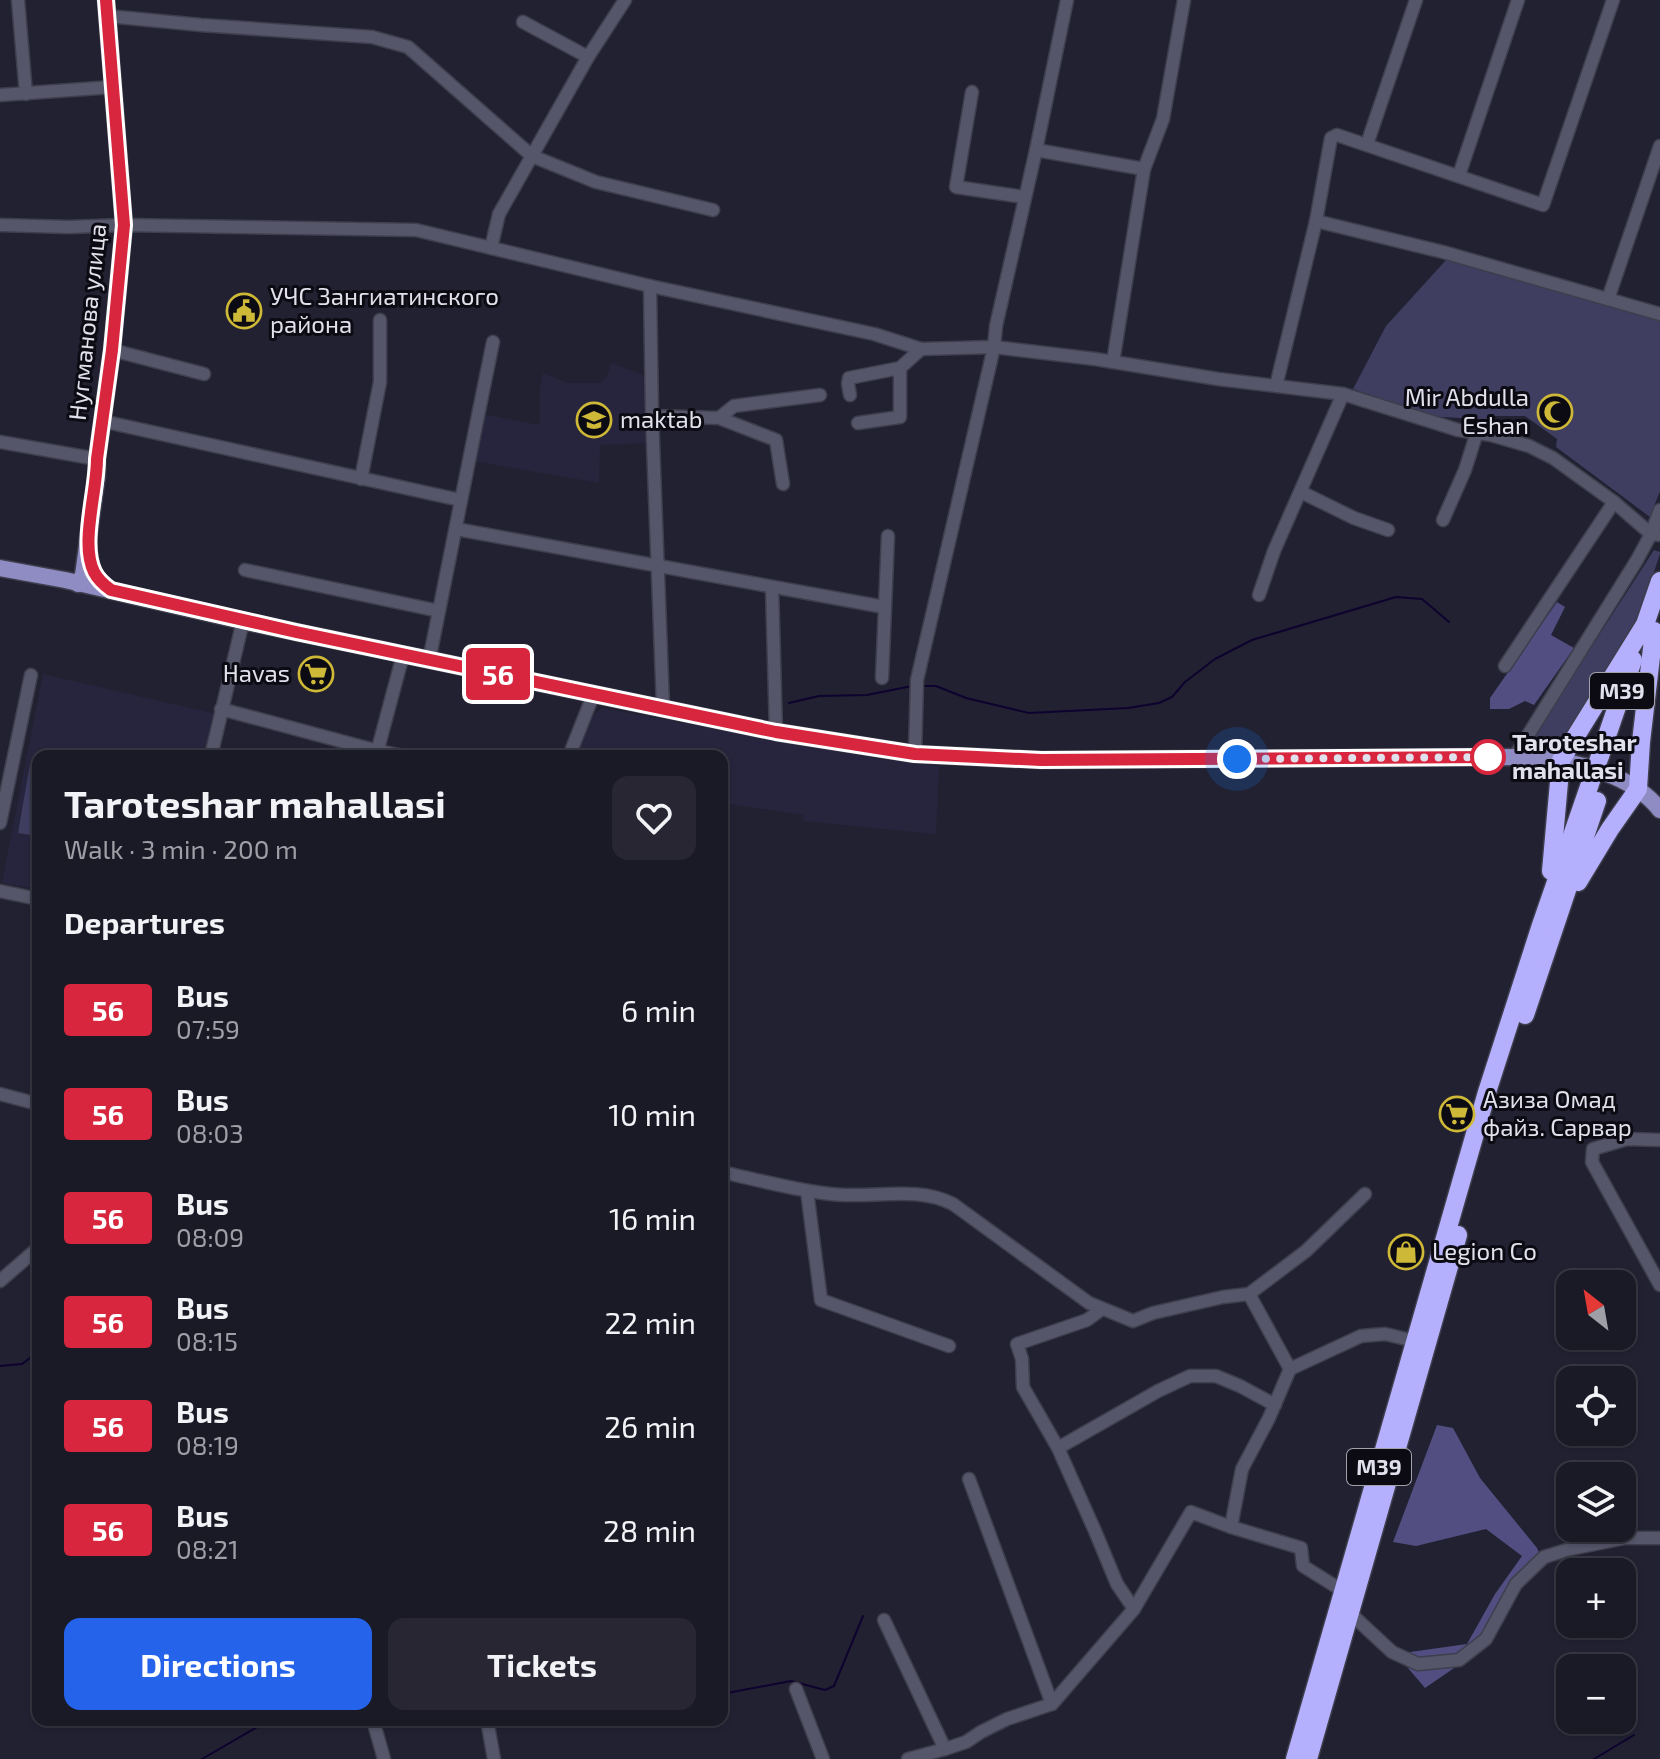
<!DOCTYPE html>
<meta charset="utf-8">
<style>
body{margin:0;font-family:"Exo 2",sans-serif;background:#272632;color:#f1f3f6;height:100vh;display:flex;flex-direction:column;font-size:30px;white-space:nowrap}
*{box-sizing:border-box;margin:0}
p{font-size:26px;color:#9fa0a7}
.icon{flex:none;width:44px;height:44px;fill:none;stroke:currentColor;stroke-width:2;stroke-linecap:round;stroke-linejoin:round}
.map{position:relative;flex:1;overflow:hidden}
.sheet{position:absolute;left:32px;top:750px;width:696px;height:976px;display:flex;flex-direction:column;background:#1a1926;border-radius:16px;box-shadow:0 2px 6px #0004,0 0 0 2px #383843}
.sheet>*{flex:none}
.badge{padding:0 16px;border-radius:6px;font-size:28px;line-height:52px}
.needle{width:52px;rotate:329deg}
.buttons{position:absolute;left:1556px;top:1270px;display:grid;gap:16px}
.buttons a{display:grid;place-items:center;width:80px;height:80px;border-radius:16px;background:#1a1926;box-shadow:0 2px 6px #0004,0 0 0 2px #383843;font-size:40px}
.you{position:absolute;width:40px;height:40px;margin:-20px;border:6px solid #fff;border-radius:50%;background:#1a73e8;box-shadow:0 0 0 12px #1a73e833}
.map>.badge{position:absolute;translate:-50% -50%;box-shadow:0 0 0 4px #fff}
h2{padding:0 32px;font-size:30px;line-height:72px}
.round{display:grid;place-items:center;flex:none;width:84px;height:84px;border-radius:16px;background:#272632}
.headline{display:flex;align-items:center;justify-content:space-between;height:136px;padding:0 32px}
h1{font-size:38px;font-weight:700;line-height:60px}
.primary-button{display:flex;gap:16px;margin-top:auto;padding:16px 32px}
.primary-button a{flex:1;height:92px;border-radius:16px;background:#2563eb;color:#fff;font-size:32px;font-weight:700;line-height:92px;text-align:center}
.primary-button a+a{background:#272632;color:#f1f3f6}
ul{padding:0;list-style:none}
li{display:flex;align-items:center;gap:24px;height:104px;padding:0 32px}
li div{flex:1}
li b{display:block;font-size:30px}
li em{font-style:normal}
li .badge{min-width:88px;font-weight:700;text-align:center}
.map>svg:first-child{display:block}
</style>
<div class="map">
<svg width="1660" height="1759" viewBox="0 0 1660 1759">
<rect width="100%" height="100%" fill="#222132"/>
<g fill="#27253d">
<path d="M611,363L643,375L648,381L649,443L600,445L599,483L474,461L482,414L540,425V388L543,373L567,383H601L607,376Z"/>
<path d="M43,674L216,714L207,756H38V889L2,883Z"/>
<path d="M602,708L880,759L939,766L936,834L803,821L804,815L722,803V756H577L590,719Z"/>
</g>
<g fill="#3f3d60">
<path d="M1447,259L1660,320V491L1650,517L1556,447L1557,439L1525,416H1492L1490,420L1428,416L1353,389L1386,326Z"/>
<path d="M1654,550L1660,552V554L1631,641L1564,744L1553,747L1532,745L1530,742Z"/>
<path d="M30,764L38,765V836L18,833Z"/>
</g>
<g fill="#524e81">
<path d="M1557,602L1565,607L1551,635L1574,648L1534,705L1525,701L1509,709H1490V698Z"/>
<path d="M1437,1425L1453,1428L1480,1478L1537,1548L1541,1557L1476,1653L1425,1688L1396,1654L1467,1644L1495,1594L1522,1556L1486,1529L1416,1546L1393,1542Z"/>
</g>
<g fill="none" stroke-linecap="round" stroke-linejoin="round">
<g stroke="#0e032e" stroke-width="2">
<path d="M922,686H936L966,698L1029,713L1128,708L1159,703L1172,697L1185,682L1215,659L1252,640L1396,597L1422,599L1449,622"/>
<path d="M789,703L819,696L867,695L912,686"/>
<path d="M0,1366L22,1364L38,1352"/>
<path d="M722,1694L791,1681L825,1690L834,1686L863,1616"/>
<path d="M202,1759L269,1720"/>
<path d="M1594,1759L1634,1735"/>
</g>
<g stroke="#3e3e4d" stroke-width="15">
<g id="minor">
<path d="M18,0L26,94"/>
<path d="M107,16L201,25L372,37L408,47L532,156L596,182L713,210"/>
<path d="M523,22L588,57"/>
<path d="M972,92L956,187L1024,197"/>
<path d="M0,95L113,87"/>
<path d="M1367,144L1416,0"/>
<path d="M1036,150L1144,169"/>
<path d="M1459,175L1518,0"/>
<path d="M1316,221L1443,252L1660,314"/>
<path d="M0,225L69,227L124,225L416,230L650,286L874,334L921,349L994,347L1095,359L1218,379L1343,394L1458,430L1491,435L1529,446L1553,458L1614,502L1651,534L1660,535"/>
<path d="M491,248L499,214L588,57L625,0"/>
<path d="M650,286L652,416L663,707"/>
<path d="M1608,299L1660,146"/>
<path d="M112,350L204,374"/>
<path d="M1113,362L1144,169L1163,119L1184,0"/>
<path d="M1276,386L1316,221L1331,138L1337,135L1543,205L1613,0"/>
<path d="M850,395L848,384L849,378L900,368L921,349"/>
<path d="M652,416L719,418L776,440L783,484"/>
<path d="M719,418L734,406L820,395"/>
<path d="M102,421L460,500"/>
<path d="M858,423L900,417V368"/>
<path d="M0,442L97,459"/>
<path d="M361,479L380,382V320"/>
<path d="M1301,492L1354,518L1388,530"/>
<path d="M1443,520L1465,470L1477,432"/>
<path d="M456,529L884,607"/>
<path d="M245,570L439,611"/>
<path d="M772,587L776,732"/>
<path d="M1259,595L1274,551L1343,394"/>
<path d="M429,661C451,554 471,448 493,342"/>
<path d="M1505,666L1614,502"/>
<path d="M882,678L888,536"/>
<path d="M221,709L378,751L404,756"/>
<path d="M915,754L917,680L994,347L996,326L1036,150L1067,0"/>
<path d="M211,756L243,621"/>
<path d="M376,756L403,655"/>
<path d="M569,756L594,693"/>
<path d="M1515,756L1637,560L1651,534L1660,510"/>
<path d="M0,823L31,675"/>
<path d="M0,891L38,899"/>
<path d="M0,1094L38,1104"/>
<path d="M1660,1140L1627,1139L1593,1149L1592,1162L1660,1285"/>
<path d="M722,1172C758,1180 794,1190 831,1194C872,1199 916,1185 953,1204L1089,1303L1133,1321L1153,1313L1223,1297L1249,1294L1306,1251L1365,1194"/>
<path d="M807,1191L821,1300L949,1346"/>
<path d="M0,1281L38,1248"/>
<path d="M1249,1294L1290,1369L1361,1336L1385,1334L1415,1341"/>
<path d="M1102,1309L1087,1320L1017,1344L1022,1359L1023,1387L1058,1448L1095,1531L1117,1584L1134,1609"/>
<path d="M1058,1448L1158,1391L1190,1376H1216L1240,1386L1275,1405"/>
<path d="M969,1479L1052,1704"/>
<path d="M1231,1527L1242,1469L1269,1418L1290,1369"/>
<path d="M1350,1613L1392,1652L1418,1664L1459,1660L1486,1639L1516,1584L1544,1557L1570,1549L1625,1538H1660"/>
<path d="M884,1620L945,1749"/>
<path d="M796,1689L823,1759"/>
<path d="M373,1720L384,1759"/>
<path d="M487,1720L494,1759"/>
<path d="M908,1759L945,1749L966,1742L981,1732L1007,1719L1052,1704L1134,1609L1191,1512L1231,1527L1301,1548L1303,1566L1343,1591"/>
</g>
</g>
<g stroke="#3e3e4d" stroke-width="19">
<g id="major">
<path d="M0,568L65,580L243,621L776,732L915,754L1041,760L1537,757C1580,763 1633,775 1660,810"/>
<path d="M78,584L83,575L97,475V459L112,350L124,225L106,0"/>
</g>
</g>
<g stroke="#3e3e4d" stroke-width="21">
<g id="highway">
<path d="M1641,636L1660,581"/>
<path d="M1600,756L1633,660"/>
<path d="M1551,871L1561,760L1644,626"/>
<path d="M1578,882L1610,829L1638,789L1641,742L1654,631"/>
<path d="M1525,1015L1597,801"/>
<path d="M1295,1759L1487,1092L1541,925L1592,778"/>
<path d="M1308,1759L1458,1235"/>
</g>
</g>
<use href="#minor" stroke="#56566a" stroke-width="12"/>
<use href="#major" stroke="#8f8cc3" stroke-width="16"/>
<use href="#highway" stroke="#b5b0fe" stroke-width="18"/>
<g stroke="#3e3e4d" stroke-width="21" stroke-linecap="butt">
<path id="highway-bridge" d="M1592,778L1600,756"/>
</g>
<use href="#highway-bridge" stroke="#b5b0fe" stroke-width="18"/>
</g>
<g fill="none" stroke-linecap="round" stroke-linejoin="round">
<g stroke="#fff" stroke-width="18">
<path id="line" d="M106,0L124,225L112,350L97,459C97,492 80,544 94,572C98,580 104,585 111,590L296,632L776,732L915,754L1041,760L1488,757"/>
</g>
<use href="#line" stroke="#d7263d" stroke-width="12"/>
<path stroke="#e1e1ed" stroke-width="8" stroke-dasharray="0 14.4" d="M1237,759L1488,757"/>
</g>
<defs>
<g id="civic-ring" transform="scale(1.8)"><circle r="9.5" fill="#0c0b13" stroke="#ceb837" stroke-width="1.5"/><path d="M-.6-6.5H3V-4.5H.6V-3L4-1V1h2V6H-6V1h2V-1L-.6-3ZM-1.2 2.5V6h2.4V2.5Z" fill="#ceb837"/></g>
<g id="mosque-ring" transform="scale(1.8)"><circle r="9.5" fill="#0c0b13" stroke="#ceb837" stroke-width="1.5"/><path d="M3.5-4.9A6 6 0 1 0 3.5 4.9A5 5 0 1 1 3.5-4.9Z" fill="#ceb837"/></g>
<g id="school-ring" transform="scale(1.8)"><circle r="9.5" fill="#0c0b13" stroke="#ceb837" stroke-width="1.5"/><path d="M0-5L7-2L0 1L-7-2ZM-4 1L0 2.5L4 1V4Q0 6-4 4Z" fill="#ceb837"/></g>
<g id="supermarket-ring" transform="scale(1.8)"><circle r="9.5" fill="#0c0b13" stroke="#ceb837" stroke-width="1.5"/><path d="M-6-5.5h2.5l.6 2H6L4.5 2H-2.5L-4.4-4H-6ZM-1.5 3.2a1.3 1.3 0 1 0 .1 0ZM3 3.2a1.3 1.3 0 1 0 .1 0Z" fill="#ceb837"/></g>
<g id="shop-ring" transform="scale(1.8)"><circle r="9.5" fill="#0c0b13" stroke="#ceb837" stroke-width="1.5"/><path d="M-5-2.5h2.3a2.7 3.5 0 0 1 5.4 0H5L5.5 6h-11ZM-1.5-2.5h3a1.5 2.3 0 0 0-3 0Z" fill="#ceb837"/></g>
</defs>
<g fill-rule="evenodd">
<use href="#civic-ring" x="244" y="311"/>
<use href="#mosque-ring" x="1555" y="412"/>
<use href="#school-ring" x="594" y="420"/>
<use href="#supermarket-ring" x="316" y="674"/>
<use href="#supermarket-ring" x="1457" y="1114"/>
<use href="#shop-ring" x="1406" y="1252"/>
</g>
<circle fill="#fff" stroke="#d7263d" stroke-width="4" cx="1488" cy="757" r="16"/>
<g text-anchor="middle" stroke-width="6" stroke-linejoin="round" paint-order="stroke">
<g fill="#0c0b13" stroke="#a1a1ac" stroke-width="2">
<rect x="1590" y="673" width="64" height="36" rx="6"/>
<rect x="1347" y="1449" width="64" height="36" rx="6"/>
</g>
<g font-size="22" font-weight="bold" fill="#e1e1ed">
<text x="1622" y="699">M39</text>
<text x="1379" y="1475">M39</text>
</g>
<g font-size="24" fill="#e1e1ed" stroke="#0c0b13" text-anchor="start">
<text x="270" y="305">УЧС Зангиатинского<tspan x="270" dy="28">района</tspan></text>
<text x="1529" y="406" text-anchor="end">Mir Abdulla<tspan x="1529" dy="28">Eshan</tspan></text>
<text x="620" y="428">maktab</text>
<text x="290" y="682" text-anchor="end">Havas</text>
<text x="1483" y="1108">Азиза Омад<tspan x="1483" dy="28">файз. Сарвар</tspan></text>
<text x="1432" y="1260">Legion Co</text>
</g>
<g font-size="24" fill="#e1e1ed" stroke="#0c0b13">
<text transform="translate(88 322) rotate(-84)" y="8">Нугманова улица</text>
</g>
<g font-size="24" font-weight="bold" fill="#e1e1ed" stroke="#0c0b13" text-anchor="start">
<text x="1512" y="751">Taroteshar<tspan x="1512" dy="28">mahallasi</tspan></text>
</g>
</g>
</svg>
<div class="buttons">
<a><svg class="needle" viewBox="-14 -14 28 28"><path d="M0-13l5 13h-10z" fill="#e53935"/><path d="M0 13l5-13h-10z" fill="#9fa0a7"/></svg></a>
<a><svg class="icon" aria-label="locate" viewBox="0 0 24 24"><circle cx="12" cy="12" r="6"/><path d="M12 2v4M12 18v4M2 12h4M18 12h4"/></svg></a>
<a><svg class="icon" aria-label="layers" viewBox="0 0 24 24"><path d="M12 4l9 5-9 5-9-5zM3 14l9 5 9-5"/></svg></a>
<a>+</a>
<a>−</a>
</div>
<div class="you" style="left:1237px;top:759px"></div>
<b class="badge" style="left:498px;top:674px;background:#d7263d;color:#fff">56</b>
<section class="sheet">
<div class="headline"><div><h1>Taroteshar mahallasi</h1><p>Walk · 3 min · 200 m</p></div><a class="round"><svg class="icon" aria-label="heart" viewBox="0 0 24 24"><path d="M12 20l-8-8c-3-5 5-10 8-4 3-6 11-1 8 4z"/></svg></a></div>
<h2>Departures</h2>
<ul>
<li><span class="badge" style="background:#d7263d;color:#fff">56</span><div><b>Bus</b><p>07:59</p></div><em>6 min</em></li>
<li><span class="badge" style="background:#d7263d;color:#fff">56</span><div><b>Bus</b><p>08:03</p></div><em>10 min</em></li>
<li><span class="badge" style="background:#d7263d;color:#fff">56</span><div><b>Bus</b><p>08:09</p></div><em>16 min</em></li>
<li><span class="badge" style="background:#d7263d;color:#fff">56</span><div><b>Bus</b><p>08:15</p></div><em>22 min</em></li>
<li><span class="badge" style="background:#d7263d;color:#fff">56</span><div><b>Bus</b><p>08:19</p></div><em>26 min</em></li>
<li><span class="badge" style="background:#d7263d;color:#fff">56</span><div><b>Bus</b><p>08:21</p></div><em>28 min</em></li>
</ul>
<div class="primary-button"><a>Directions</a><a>Tickets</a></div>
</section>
</div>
